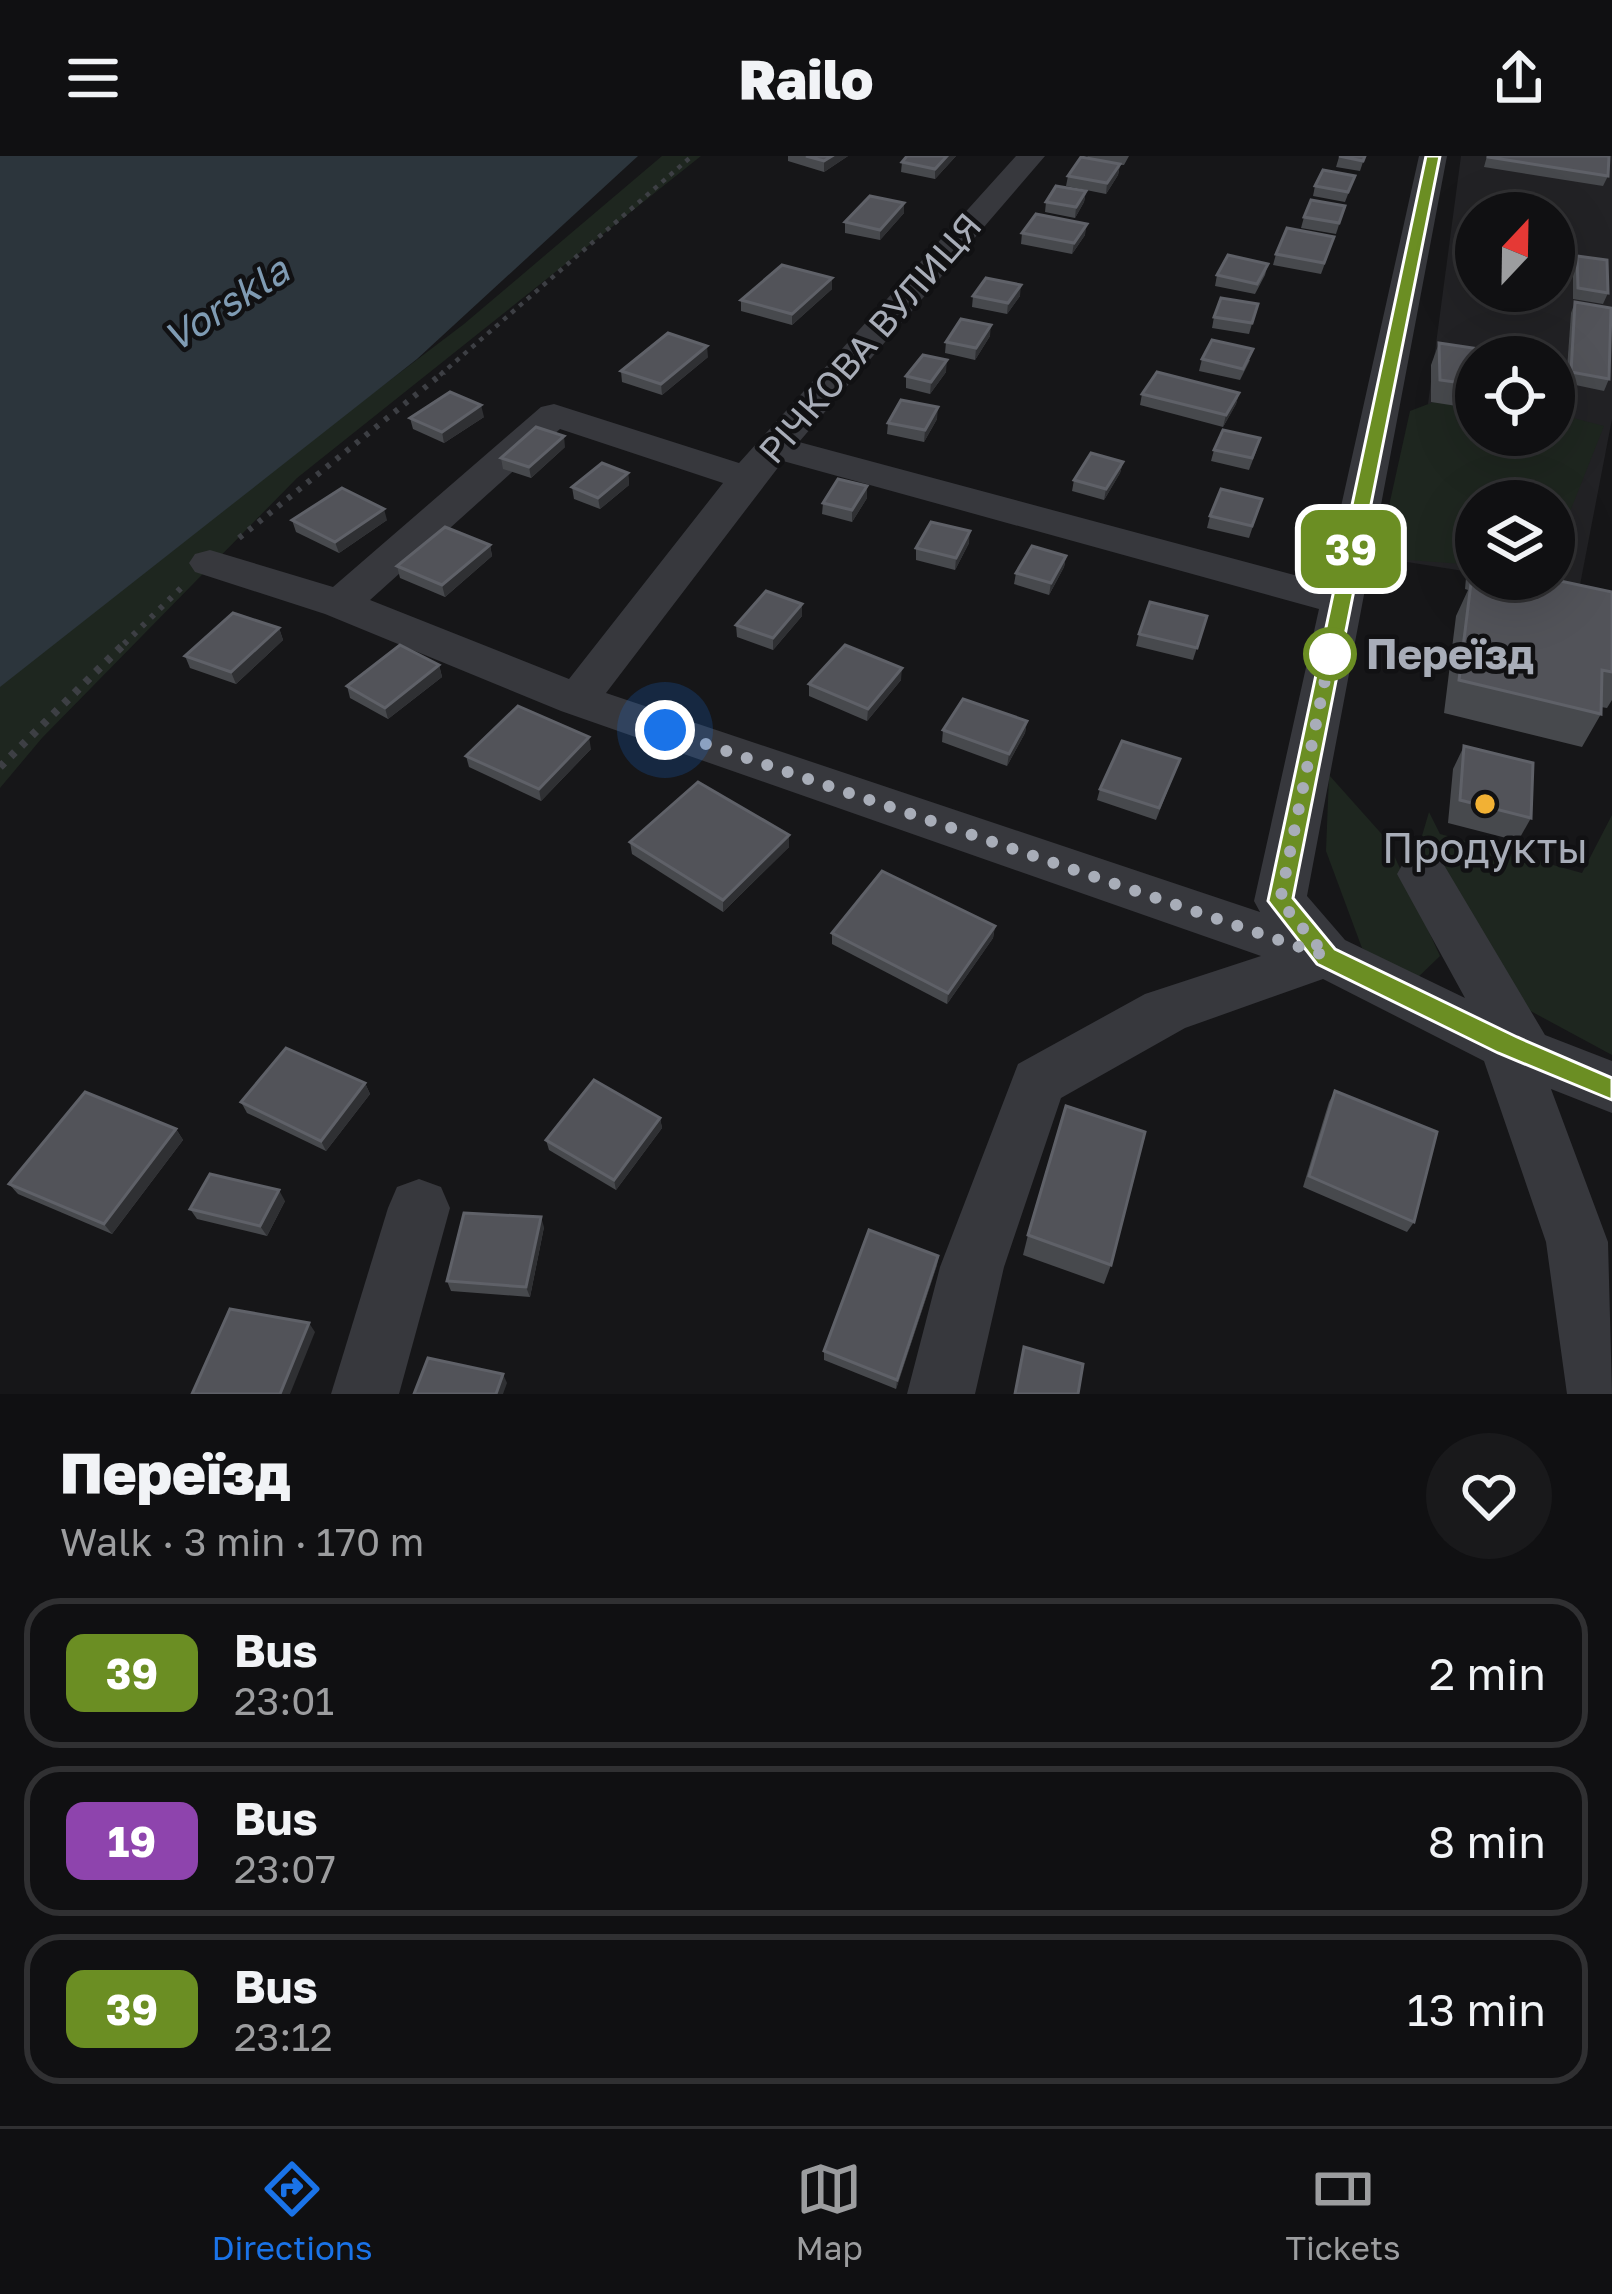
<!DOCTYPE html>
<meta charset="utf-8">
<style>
body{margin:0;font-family:"Golos Text",sans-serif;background:#19191b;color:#f1f3f6;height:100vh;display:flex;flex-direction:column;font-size:45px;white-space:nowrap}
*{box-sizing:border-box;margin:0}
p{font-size:39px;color:#9c9d9f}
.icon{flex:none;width:66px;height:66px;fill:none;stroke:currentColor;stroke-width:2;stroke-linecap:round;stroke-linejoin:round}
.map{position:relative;height:1238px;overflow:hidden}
.drawer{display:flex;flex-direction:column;background:#101012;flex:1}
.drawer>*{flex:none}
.badge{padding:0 24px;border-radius:18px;font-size:42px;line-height:78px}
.needle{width:78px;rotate:22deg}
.fabs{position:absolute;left:1455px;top:36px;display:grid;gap:24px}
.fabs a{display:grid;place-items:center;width:120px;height:120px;border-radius:50%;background:#101012;box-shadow:0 12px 48px #0002,0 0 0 3px #303032;font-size:60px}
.you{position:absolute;width:60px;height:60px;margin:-30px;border:9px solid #fff;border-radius:50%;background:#1a73e8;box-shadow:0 0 0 18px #1a73e833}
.map>.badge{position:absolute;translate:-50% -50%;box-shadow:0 0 0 6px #fff}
.round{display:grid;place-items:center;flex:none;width:126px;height:126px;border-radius:63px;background:#19191b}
.headline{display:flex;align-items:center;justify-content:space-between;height:204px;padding:0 60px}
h1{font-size:57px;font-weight:800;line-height:90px}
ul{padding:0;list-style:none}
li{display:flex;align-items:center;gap:36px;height:150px;margin:0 24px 18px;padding:0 36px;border:6px solid #303032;border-radius:36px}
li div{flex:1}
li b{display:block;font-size:45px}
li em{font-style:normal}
li .badge{min-width:132px;font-weight:700;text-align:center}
header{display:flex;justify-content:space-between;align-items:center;height:156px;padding:0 60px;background:#101012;font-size:54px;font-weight:800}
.tab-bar{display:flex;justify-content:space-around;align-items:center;height:168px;border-top:3px solid #303032;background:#101012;font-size:33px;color:#9c9d9f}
.tab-bar a{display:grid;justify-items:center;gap:6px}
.tab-bar .selected{color:#1a73e8}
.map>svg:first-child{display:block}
</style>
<header><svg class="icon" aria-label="menu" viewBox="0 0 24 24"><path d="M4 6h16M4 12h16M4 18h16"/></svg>Railo<svg class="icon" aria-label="share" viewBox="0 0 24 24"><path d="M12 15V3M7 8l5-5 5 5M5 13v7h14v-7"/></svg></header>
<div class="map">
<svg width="1612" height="1238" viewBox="0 0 1612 1238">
<rect width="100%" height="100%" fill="#161618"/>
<path fill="#222225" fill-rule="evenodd" d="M1461,0H1612V263L1579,434L1512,423H1554V345H1476V417L1407,406ZM1476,57H1554V135H1476ZM1476,201H1554V279H1476Z"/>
<g fill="#1e261f">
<path d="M662,0H701L297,322L42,582L0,632V520L464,168Z"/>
<path d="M1444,242L1476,245V279H1554V257L1604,270L1554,396V345H1476V409L1395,403L1385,368L1410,255Z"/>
<path d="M1329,619L1387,684L1440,800L1413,826L1362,792L1326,695Z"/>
<path d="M1429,656L1440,678L1582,717L1612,659V899L1525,852L1419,690Z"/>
</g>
<path fill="#2c353c" d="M0,0H638L417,203L0,531Z"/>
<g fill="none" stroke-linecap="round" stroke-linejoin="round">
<path stroke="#3d3f44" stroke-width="4.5" stroke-dasharray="4.5 6" stroke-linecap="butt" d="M440,219L692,0"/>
<g stroke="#3d3f44" stroke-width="6" stroke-dasharray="4.5 8" stroke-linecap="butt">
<path d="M239,382L444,216"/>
<path d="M124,488L182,431"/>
</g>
<path stroke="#3d3f44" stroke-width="8" stroke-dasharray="6 9" stroke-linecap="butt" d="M0,611L127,485"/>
<g fill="#37383d" fill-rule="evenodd">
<path d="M1016,0H1045L799,286L1324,427L1419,0H1447L1307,740L1345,784L1465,842L1397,718L1405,704L1423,698L1441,704L1545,879L1612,905V957L1551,933L1608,1086L1612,1238H1567L1546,1086L1484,905L1323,823L1185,872L1061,942L1004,1111L975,1238H907L940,1111L1018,908L1145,838L1261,800L561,555L325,458L195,416L189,407L195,398L210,394L333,431L541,251L554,248L739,307ZM560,273L723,327L569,523L370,444ZM783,305L1319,453L1254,745L1260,756L606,537Z"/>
<path d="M419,1023L441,1031L450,1052L399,1238H331L388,1052L397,1031Z"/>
</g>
</g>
<g fill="#47494d">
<path d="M788,0H848L824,16L788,5Z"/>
<path d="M907,0H956L935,23L901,16L902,6Z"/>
<path d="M1088,0H1129L1124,9H1120L1118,19L1106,38L1066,30L1068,20Z"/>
<path d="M1365,0L1360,15L1336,11L1339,1Z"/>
<path d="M1487,0H1609L1608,20L1603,30L1484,11Z"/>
<path d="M1355,20L1345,46L1313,40L1315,30Z"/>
<path d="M1086,35L1084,46L1075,62L1045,56L1046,46Z"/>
<path d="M904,47V57L880,84L845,77V66Z"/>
<path d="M1345,50L1336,78L1301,72L1304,61Z"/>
<path d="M1022,77L1085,79L1072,98L1021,88Z"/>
<path d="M1331,91L1321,118L1273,109L1276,98Z"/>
<path d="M1577,100L1608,137L1603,148L1573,143V110Z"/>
<path d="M1268,108L1265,119L1255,138L1215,130L1217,119Z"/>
<path d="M832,122V133L792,169L741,155V144Z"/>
<path d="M973,140H1020L1007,158L972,151Z"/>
<path d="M1575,146L1609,223L1604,235L1566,227L1571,157Z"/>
<path d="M1258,148L1249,178L1212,172L1214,161Z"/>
<path d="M990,180L975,204L945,197L946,186Z"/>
<path d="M1439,187L1476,201V253L1431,246V209Z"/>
<path d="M708,201L662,239L622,226L621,215Z"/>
<path d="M1202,203L1250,204L1240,224L1199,215Z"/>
<path d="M946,216L930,238L906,232V220Z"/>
<path d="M1239,237L1236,248L1223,271L1140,249L1142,238Z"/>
<path d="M484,261L444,287L413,273L410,262Z"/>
<path d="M937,263L924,286L887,278L888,267Z"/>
<path d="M565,291L531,322L503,313L501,302Z"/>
<path d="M1257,293L1249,314L1211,305L1214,294Z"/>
<path d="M1123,306L1120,317L1104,344L1072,335L1074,324Z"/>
<path d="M628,317L629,329L600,353L574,343L572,331Z"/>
<path d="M867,342L852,366L822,358L823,347Z"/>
<path d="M1262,343L1249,382L1207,372L1210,360Z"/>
<path d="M292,364H387L339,397L296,376Z"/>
<path d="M969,387L955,414L916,404V392Z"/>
<path d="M490,389L492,400L445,441L400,422L397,410Z"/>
<path d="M1066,400L1064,411L1049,439L1014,428L1016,417Z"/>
<path d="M1471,410L1476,423H1551L1612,436V544L1607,552L1601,551V558L1582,591L1444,557L1456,460L1468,434L1465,433L1466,422Z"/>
<path d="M802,460L773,494L737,481L736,469Z"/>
<path d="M1207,460L1193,504L1136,490L1139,478Z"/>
<path d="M279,472L283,484L236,528L190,512L185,500Z"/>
<path d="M439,509L442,521L388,563L350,542L347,530Z"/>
<path d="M901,524L867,565L809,540V528Z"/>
<path d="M1027,565L1025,577L1007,610L942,586L943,574Z"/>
<path d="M1464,590L1531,662L1518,685L1448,667L1453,613Z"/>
<path d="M591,593L541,645L469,611L466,600Z"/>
<path d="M1180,603L1156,664L1097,644L1100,633Z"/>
<path d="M789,679V691L723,756L632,698L630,686Z"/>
<path d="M995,770L993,782L947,848L832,788V777Z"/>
<path d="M365,927L370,938L326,995L247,957L241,946Z"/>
<path d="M1335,935L1414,1066L1407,1076L1303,1031L1329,946Z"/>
<path d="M660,962L662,972L616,1034L549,994L546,984Z"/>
<path d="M176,973L183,984L112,1078L18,1038L9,1028Z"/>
<path d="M285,1045L267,1080L197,1063L190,1053Z"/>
<path d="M544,1071L530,1141L451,1135L447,1125Z"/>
<path d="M1028,1079L1111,1109L1104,1128L1023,1099Z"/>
<path d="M938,1100L937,1109L896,1233L824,1204V1195Z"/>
</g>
<g fill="#2f3033">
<path d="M832,0H848L824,16V5Z"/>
<path d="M947,0H956L935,23V13Z"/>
<path d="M1120,8L1118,19L1106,38L1107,27Z"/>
<path d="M1086,35L1084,46L1075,62L1076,51Z"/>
<path d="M904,47V57L880,84V74Z"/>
<path d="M1087,68L1085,79L1072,98L1074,87Z"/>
<path d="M832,122V133L792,169V158Z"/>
<path d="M1021,129L1020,140L1007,158L1008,147Z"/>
<path d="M991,169L990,180L975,204L976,192Z"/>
<path d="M707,190L708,201L662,239L661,228Z"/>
<path d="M947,204L946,216L930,238L931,226Z"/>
<path d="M1239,237L1236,248L1223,271L1226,259Z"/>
<path d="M481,249L484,261L444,287L442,276Z"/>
<path d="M938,251L937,263L924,286L925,274Z"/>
<path d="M564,280L565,291L531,322L529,311Z"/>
<path d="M1123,306L1120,317L1104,344L1106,333Z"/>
<path d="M628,317L629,329L600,353L598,342Z"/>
<path d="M867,330V342L852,366V354Z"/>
<path d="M384,353L387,364L339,397L335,386Z"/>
<path d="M970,375L969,387L955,414L956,402Z"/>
<path d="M490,389L492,400L445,441L442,429Z"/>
<path d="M1066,400L1064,411L1049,439L1051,427Z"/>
<path d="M802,448V460L773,494V482Z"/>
<path d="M279,472L283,484L236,528L231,516Z"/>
<path d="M439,509L442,521L388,563L385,552Z"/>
<path d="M902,512L901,524L867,565L868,553Z"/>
<path d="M1027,565L1025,577L1007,610L1009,598Z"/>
<path d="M589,581L591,593L541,645L539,633Z"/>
<path d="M789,679V691L723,756V744Z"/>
<path d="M995,770L993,782L947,848L948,837Z"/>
<path d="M365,927L370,938L326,995L321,985Z"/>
<path d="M660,962L662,972L616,1034L614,1024Z"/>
<path d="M176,973L183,984L112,1078L104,1068Z"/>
<path d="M279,1034L285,1045L267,1080L260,1070Z"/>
<path d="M541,1061L544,1071L530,1141L526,1131Z"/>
<path d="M938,1100L937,1109L896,1233L897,1224Z"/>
<path d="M309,1167L315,1176L290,1238H280Z"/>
<path d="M503,1218L507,1227L503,1238H496Z"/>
</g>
<g fill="#525359" stroke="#5f6168" stroke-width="3">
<path d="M806,0H832L824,5Z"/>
<path d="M907,0H947L935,13L902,6Z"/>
<path d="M1339,0H1365L1363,5Z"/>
<path d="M1609,0L1608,20L1488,1V0Z"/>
<path d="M1081,1L1120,8L1107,27L1068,20Z"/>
<path d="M1323,14L1355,20L1348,36L1315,30Z"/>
<path d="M1056,30L1086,35L1076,51L1046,46Z"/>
<path d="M870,40L904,47L880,74L845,66Z"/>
<path d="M1311,44L1345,50L1339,67L1304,61Z"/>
<path d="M1036,58L1087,68L1074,87L1022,77Z"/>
<path d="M1287,72L1334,81L1324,107L1276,98Z"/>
<path d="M1228,99L1268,108L1257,128L1217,119Z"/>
<path d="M1577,100L1607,104L1608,137L1578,132Z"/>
<path d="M782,109L832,122L792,158L741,144Z"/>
<path d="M986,122L1021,129L1008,147L973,140Z"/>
<path d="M1221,142L1258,148L1252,167L1214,161Z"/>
<path d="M1575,146L1611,152L1609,223L1571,216Z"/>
<path d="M961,163L991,169L976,192L946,186Z"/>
<path d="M668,177L707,190L661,228L621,215Z"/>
<path d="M1212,184L1253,193L1243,213L1202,203Z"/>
<path d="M1439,187L1493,195V201H1476V229L1440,224Z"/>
<path d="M923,199L947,204L931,226L906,220Z"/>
<path d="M1157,216L1239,237L1226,259L1142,238Z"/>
<path d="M450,236L481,249L442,276L410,262Z"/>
<path d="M901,244L938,251L925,274L888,267Z"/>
<path d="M536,271L564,280L529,311L501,302Z"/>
<path d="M1223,274L1260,282L1252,302L1214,294Z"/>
<path d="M1091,297L1123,306L1106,333L1074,324Z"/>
<path d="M602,307L628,317L598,342L572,331Z"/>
<path d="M838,323L867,330L852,354L823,347Z"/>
<path d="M342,332L384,353L335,386L292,364Z"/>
<path d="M1221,333L1262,343L1252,370L1210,360Z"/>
<path d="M931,366L970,375L956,402L916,392Z"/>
<path d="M445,371L490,389L442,429L397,410Z"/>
<path d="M1032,390L1066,400L1051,427L1016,417Z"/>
<path d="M1471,410L1476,411V423L1470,422Z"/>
<path d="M1499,423H1551L1612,436V516L1602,514L1601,558L1459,524L1471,427L1497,433Z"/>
<path d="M766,435L802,448L773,482L736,469Z"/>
<path d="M1150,446L1207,460L1197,492L1139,478Z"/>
<path d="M233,457L279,472L231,516L185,500Z"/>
<path d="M400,489L439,509L385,552L347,530Z"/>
<path d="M845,489L902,512L868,553L809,528Z"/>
<path d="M963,543L1027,565L1009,598L943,574Z"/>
<path d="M518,550L589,581L539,633L466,600Z"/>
<path d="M1122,585L1180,603L1159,652L1100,633Z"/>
<path d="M1464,590L1533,607L1531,662L1460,644Z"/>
<path d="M698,626L789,679L723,744L630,686Z"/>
<path d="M882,715L995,770L948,837L832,777Z"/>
<path d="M286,892L365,927L321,985L241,946Z"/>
<path d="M594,924L660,962L614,1024L546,984Z"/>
<path d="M1335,935L1437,976L1414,1066L1309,1020Z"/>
<path d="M85,936L176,973L104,1068L9,1028Z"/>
<path d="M1066,950L1145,976L1111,1109L1028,1079Z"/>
<path d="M210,1018L279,1034L260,1070L190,1053Z"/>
<path d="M464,1057L541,1061L526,1131L447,1125Z"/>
<path d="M869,1074L938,1100L897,1224L824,1195Z"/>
<path d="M230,1153L309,1167L280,1238H192Z"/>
<path d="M1024,1191L1083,1208L1078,1238H1015Z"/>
<path d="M428,1202L503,1218L496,1238H414Z"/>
</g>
<path fill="#6b8e23" stroke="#fff" stroke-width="3" d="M1426,0H1440L1293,742L1335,793L1517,881L1612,922V944L1498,897L1317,808L1268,745Z"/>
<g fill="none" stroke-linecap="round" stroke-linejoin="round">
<path stroke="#a8adb8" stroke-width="12" stroke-dasharray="0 21.6" d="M665,574L1326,800L1280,745L1332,489L1330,498"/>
</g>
<circle fill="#fff" stroke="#6b8e23" stroke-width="6" cx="1330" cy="498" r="24"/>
<circle fill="#f2b134" stroke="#111113" stroke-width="4.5" cx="1485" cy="648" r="12"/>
<g text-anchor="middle" stroke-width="9" stroke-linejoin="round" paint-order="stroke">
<g font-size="36" fill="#a8adb8" stroke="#111113">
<text transform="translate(870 182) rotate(-49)" y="13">РІЧКОВА ВУЛИЦЯ</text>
</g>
<g font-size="39" font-style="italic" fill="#7f9bb3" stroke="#111113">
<text transform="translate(226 148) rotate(-33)" y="14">Vorskla</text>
</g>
<g font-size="42" font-weight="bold" fill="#a8adb8" stroke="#111113" text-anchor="start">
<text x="1366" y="513">Переїзд</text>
</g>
<g font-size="42" fill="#a8adb8" stroke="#111113">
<text x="1485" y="707">Продукты</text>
</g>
</g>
</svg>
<div class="fabs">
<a><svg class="needle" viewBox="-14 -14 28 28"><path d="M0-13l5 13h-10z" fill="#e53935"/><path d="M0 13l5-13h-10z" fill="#9c9d9f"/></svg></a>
<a><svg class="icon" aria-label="locate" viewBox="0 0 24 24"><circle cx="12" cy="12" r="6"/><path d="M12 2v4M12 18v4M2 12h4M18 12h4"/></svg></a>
<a><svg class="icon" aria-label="layers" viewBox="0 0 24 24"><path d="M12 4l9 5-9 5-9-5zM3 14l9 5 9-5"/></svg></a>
</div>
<div class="you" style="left:665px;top:574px"></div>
<b class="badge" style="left:1351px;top:393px;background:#6b8e23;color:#fff">39</b>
</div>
<section class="drawer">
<div class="headline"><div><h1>Переїзд</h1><p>Walk · 3 min · 170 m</p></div><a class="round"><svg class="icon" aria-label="heart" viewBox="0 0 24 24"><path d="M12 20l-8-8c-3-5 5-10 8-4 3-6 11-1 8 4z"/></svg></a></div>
<ul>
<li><span class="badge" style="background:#6b8e23;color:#fff">39</span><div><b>Bus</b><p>23:01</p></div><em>2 min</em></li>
<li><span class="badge" style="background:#8e44ad;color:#fff">19</span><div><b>Bus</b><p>23:07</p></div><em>8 min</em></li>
<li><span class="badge" style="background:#6b8e23;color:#fff">39</span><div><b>Bus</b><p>23:12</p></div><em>13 min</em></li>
</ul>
</section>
<nav class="tab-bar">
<a class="selected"><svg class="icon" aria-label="directions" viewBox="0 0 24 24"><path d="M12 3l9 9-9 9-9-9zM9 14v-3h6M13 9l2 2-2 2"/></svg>Directions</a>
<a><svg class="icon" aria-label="map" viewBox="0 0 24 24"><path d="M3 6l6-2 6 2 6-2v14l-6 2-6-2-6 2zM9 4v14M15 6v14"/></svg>Map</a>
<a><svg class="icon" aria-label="tickets" viewBox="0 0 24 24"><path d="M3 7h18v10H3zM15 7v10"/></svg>Tickets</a>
</nav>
